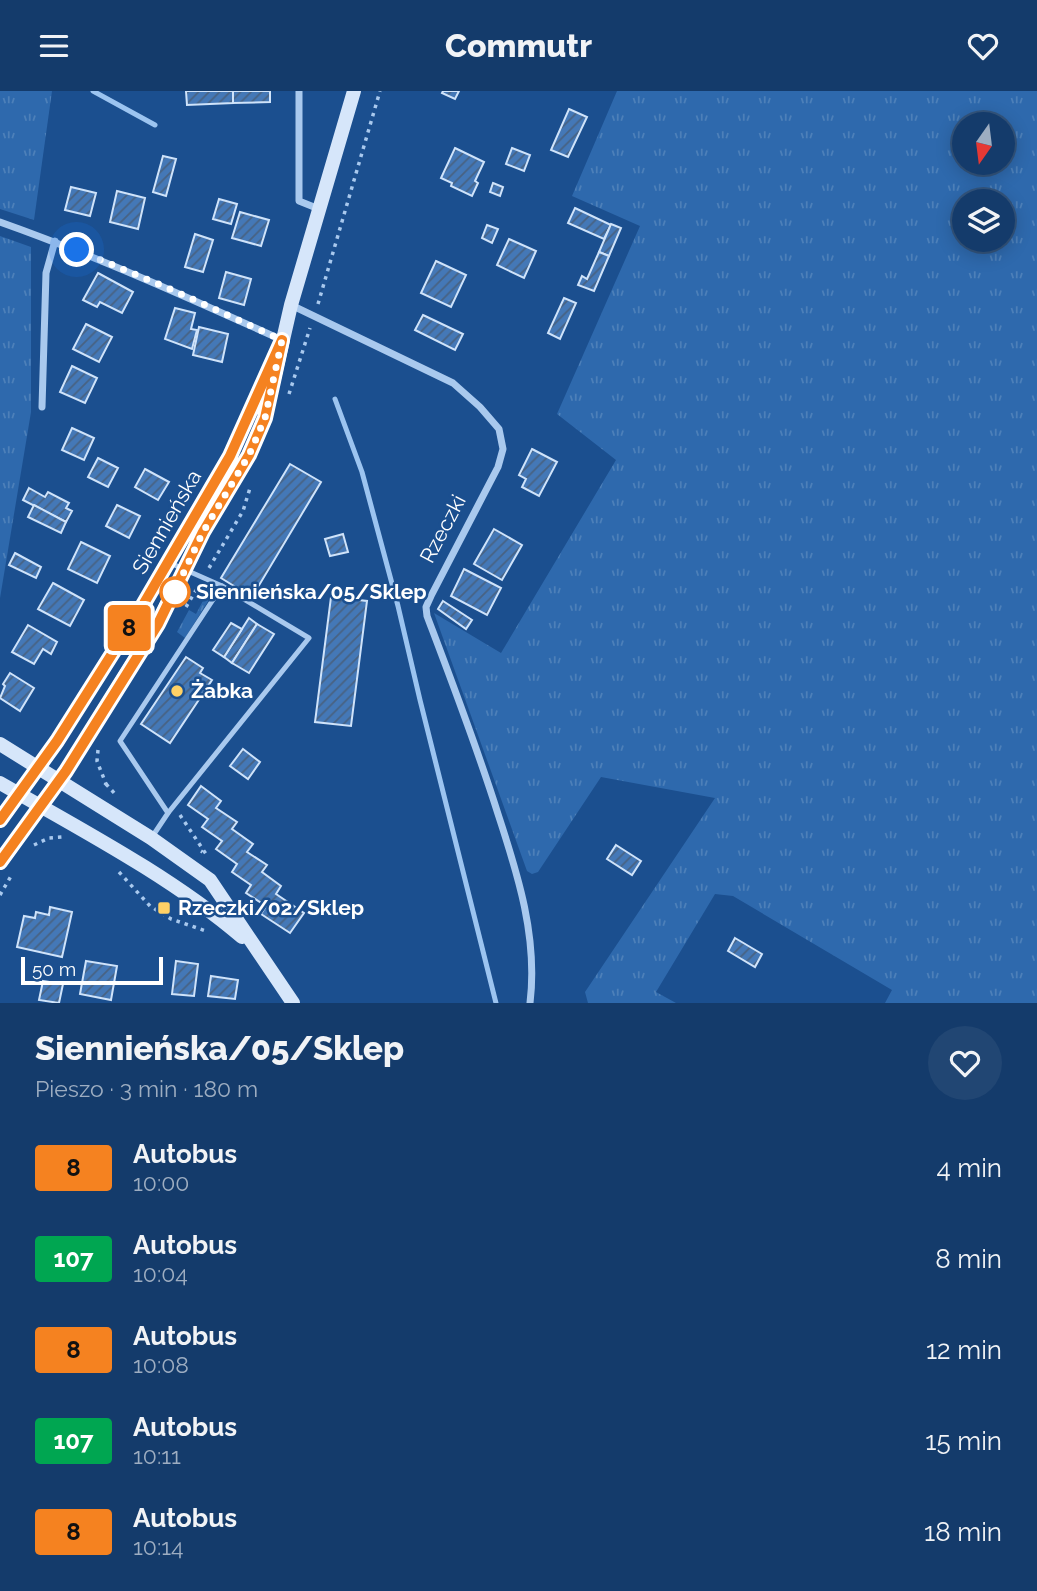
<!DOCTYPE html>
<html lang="pl">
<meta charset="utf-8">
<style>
body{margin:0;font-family:Raleway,sans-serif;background:#214673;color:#f1f3f6;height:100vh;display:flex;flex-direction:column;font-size:26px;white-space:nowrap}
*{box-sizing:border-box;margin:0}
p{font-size:23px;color:#9dadc1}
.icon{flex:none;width:38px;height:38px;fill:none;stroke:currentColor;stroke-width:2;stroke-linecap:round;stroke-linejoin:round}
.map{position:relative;height:912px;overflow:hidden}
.side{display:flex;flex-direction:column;background:#143b6b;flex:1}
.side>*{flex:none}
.badge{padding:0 14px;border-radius:5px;font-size:24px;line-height:46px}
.needle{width:46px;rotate:194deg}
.buttons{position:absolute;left:952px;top:21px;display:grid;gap:14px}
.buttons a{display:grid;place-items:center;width:63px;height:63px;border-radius:50%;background:#143b6b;box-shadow:0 4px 18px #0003,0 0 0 2px #33557e;font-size:35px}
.scale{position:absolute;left:21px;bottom:18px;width:142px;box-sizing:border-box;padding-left:7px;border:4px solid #fff;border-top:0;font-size:19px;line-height:24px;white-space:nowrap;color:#fff;-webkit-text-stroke:5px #1b4f8f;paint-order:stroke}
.you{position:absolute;width:35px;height:35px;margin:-18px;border:5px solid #fff;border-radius:50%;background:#1a73e8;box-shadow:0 0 0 10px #1a73e833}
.map>.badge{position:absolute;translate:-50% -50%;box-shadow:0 0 0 4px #fff}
.round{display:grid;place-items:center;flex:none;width:74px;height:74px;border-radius:37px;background:#214673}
.head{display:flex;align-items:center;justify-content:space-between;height:119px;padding:0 35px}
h1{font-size:33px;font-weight:800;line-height:52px}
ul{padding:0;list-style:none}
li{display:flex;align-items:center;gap:21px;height:91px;padding:0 35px}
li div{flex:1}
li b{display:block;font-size:26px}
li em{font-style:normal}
li .badge{min-width:77px;font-weight:700;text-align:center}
header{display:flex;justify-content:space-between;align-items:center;height:91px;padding:0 35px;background:#143b6b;font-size:32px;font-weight:800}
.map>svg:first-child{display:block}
</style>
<header><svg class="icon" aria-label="menu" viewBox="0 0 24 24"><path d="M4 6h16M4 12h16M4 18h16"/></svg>Commutr<svg class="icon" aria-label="heart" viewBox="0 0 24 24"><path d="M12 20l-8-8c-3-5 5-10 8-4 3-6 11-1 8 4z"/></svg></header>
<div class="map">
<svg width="1037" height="912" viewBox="0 0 1037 912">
<defs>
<pattern id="grass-tufts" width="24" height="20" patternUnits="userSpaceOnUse" patternTransform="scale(1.75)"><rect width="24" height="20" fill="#2e69ad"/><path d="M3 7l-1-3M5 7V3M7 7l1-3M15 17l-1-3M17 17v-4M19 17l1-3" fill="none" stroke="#4d80b9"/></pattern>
<pattern id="building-hatch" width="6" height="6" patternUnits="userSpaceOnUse" patternTransform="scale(1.75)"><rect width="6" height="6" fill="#4478b7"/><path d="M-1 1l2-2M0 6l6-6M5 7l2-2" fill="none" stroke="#486282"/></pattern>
</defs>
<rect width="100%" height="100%" fill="#1b4f8f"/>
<g fill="url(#grass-tufts)" fill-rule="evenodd">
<path d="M0,0H52L34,129L0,118Z"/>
<path d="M617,0H1037V912H885L892,899L733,805L715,803L656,901L676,912H588L585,901L715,707L601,686L538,781L532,783L527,780L434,522L501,562L616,369L557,323L640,135L572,105ZM964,33H1003V72H964ZM964,110H1003V149H964Z"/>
<path d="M0,145L31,156V321L0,507Z"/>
<path d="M203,494L211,498L212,504L185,547L177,541L189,519L196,523L205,506L199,502Z"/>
</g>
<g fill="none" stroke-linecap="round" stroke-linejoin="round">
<g stroke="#9cc4f0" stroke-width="5">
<path d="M93,0L155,34"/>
<path d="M335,308L362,381L398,515L420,609L496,912"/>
</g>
</g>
<g fill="url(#building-hatch)" stroke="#cfe3fa" stroke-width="2">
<path d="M186,0H233V12L187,14Z"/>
<path d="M233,0H270V11L233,12Z"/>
<path d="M443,0H459L455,8L442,2Z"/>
<path d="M569,18L587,26L568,66L551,59Z"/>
<path d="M455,57L484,71L475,90L478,92L472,105L451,95L452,92L441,87Z"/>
<path d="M512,57L530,64L524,80L506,73Z"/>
<path d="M163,65L176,68L166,105L153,101Z"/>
<path d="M493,92L503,96L500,105L490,101Z"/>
<path d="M71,96L96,102L90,125L65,119Z"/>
<path d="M117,100L145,107L138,138L110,131Z"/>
<path d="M219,108L237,113L231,133L213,128Z"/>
<path d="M575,117L611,134L604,148L568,132Z"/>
<path d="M240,121L269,129L261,155L232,147Z"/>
<path d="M611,133L621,137L609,165L599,161Z"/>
<path d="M487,134L498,138L492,152L482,147Z"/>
<path d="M195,143L213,149L203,181L185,176Z"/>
<path d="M509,148L536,160L524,187L497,174Z"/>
<path d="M599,161L609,165L594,200L578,194L582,185L587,188Z"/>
<path d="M436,170L466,184L451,216L421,202Z"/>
<path d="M226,181L251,188L244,214L219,207Z"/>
<path d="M98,182L133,201L122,222L100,211L97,216L83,209Z"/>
<path d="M564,207L576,212L560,248L548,242Z"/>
<path d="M175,217L195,222L191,238L197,239L192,258L165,248Z"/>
<path d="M423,224L463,243L455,259L415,239Z"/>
<path d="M86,233L112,246L99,271L73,258Z"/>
<path d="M199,236L228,243L222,271L193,264Z"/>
<path d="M72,275L97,287L85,312L60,301Z"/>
<path d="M72,337L94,347L84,369L62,359Z"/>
<path d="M532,358L557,371L539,405L522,396L526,388L519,384Z"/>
<path d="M98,367L118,377L108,396L88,386Z"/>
<path d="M290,373L321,391L252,506L221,487Z"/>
<path d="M145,378L169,391L158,409L135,396Z"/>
<path d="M29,397L45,406L48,401L69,412L66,417L72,420L66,431L23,409Z"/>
<path d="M34,414L66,431L61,442L28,426Z"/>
<path d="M117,414L140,425L129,447L106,435Z"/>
<path d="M494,438L522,454L502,489L474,473Z"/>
<path d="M343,443L348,461L330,465L325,448Z"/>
<path d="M81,451L110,465L97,492L68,478Z"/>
<path d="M15,462L41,476L36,487L9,474Z"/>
<path d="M464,478L501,497L487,524L451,505Z"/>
<path d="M53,492L84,509L70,535L38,518Z"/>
<path d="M331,506L367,510L351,635L315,631Z"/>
<path d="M443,510L472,529L466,538L438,518Z"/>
<path d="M249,527L257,533L232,572L224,566Z"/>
<path d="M231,532L242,538L224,566L213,559Z"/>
<path d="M257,533L274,543L249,582L232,572Z"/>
<path d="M28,534L57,551L51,563L43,558L34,573L12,561Z"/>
<path d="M186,566L203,577L200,582L212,589L170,652L141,633Z"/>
<path d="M10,582L34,597L20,620L0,607L5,595L3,593Z"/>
<path d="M243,658L260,671L248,688L230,675Z"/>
<path d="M201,695L221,710L216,717L237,731L232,738L253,753L247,761L267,774L262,781L281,795L276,803L304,822L290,842L261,823L266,815L246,802L251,794L232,781L237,773L216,758L222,750L202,736L208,728L188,714Z"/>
<path d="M616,754L641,770L632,784L607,768Z"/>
<path d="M50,816L72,821L62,866L17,856L24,825L35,827L36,821L49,824Z"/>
<path d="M735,847L762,863L755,876L728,860Z"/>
<path d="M86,870L117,875L111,909L80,903Z"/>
<path d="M176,870L198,873L194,905L172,903Z"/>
<path d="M211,885L238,889L235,908L208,905Z"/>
<path d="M43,890L63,893L59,912L39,909Z"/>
</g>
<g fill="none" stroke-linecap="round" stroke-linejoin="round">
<g stroke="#a9c9ee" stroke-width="3.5" stroke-dasharray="3.5 5" stroke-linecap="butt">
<path d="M318,213L380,0"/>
<path d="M289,303L310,237"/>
<path d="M209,477L243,420L250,397"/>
<path d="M186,516L198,496"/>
<path d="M98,659L97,670L106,693L102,698"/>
<path d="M106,693L116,704"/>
<path d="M180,724L206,763L201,760"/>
<path d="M34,754L49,747L63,746"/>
<path d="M119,781L150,815L171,828L206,840"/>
<path d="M0,804L11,785"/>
</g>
<g stroke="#a9c9ee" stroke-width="5">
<path d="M168,722L309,547L222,495L170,472"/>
<path d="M152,746L168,722L120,650L222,495"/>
</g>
<g stroke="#a9c9ee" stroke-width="7">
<path d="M299,0V110L319,118"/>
<path d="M0,131C96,165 189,207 282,249"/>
<path d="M291,214L453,292L480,316L499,338L503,358L498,376L431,505L426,516L427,525C452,591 477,656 498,723C518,784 538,847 530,912"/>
<path d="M42,316L46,182L55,150"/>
</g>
<g stroke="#d6e6fa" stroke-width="14">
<path d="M0,653L151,747L210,789L293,912"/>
<path d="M0,692C80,738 172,786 242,846"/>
<path d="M0,729L57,650L143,514L230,365L270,277"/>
<path d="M0,772L66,680L157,533L203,441L249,364L265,327L291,214L354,0"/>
</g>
</g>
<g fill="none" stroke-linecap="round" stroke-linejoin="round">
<g stroke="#fff" stroke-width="16">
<path id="line" d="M0,729L57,650L143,514L230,365L282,249L265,327L249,364L203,441L158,533L66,680L0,771"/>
</g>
<use href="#line" stroke="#f58220" stroke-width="10"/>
<path stroke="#fff" stroke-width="7" stroke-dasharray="0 12.6" d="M77,159L168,197L282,249L265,327L249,364L203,441L173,504L175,501"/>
</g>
<circle fill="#fff" stroke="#f58220" stroke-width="3.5" cx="175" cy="501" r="14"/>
<g fill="#ffd166" stroke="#1b4f8f" stroke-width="2.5">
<circle cx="177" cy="600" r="7"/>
<rect x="157" y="810" width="14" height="14" rx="3.5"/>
</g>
<g text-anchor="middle" stroke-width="5" stroke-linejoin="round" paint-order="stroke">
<g font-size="21" fill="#fff" stroke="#1b4f8f">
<text transform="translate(167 431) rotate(-60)" y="7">Siennieńska</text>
<text transform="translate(443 438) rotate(-62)" y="7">Rzeczki</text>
</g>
<g font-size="21" font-weight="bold" fill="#fff" stroke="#1b4f8f" text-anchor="start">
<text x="196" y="508">Siennieńska/05/Sklep</text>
</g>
<g font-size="21" font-weight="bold" fill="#fff" stroke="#1b4f8f" text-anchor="start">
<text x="191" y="607">Żabka</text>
<text x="178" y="824">Rzeczki/02/Sklep</text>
</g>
</g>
</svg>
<div class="buttons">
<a><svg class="needle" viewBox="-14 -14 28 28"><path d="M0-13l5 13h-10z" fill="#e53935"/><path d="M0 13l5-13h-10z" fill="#9dadc1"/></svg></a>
<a><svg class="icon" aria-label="layers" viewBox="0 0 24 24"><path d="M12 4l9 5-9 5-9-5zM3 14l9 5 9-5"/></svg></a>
</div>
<div class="scale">50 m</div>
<div class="you" style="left:77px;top:159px"></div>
<b class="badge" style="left:129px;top:537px;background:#f58220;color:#111">8</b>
</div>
<section class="side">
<div class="head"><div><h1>Siennieńska/05/Sklep</h1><p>Pieszo · 3 min · 180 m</p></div><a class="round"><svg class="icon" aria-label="heart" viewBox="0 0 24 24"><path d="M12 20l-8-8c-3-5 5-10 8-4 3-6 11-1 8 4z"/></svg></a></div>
<ul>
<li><span class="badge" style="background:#f58220;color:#111">8</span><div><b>Autobus</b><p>10:00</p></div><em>4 min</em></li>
<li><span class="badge" style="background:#00a651;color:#fff">107</span><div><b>Autobus</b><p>10:04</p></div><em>8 min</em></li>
<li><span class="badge" style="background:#f58220;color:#111">8</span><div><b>Autobus</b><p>10:08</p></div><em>12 min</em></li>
<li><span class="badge" style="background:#00a651;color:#fff">107</span><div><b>Autobus</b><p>10:11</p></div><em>15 min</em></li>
<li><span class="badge" style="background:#f58220;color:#111">8</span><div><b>Autobus</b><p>10:14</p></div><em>18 min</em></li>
</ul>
</section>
